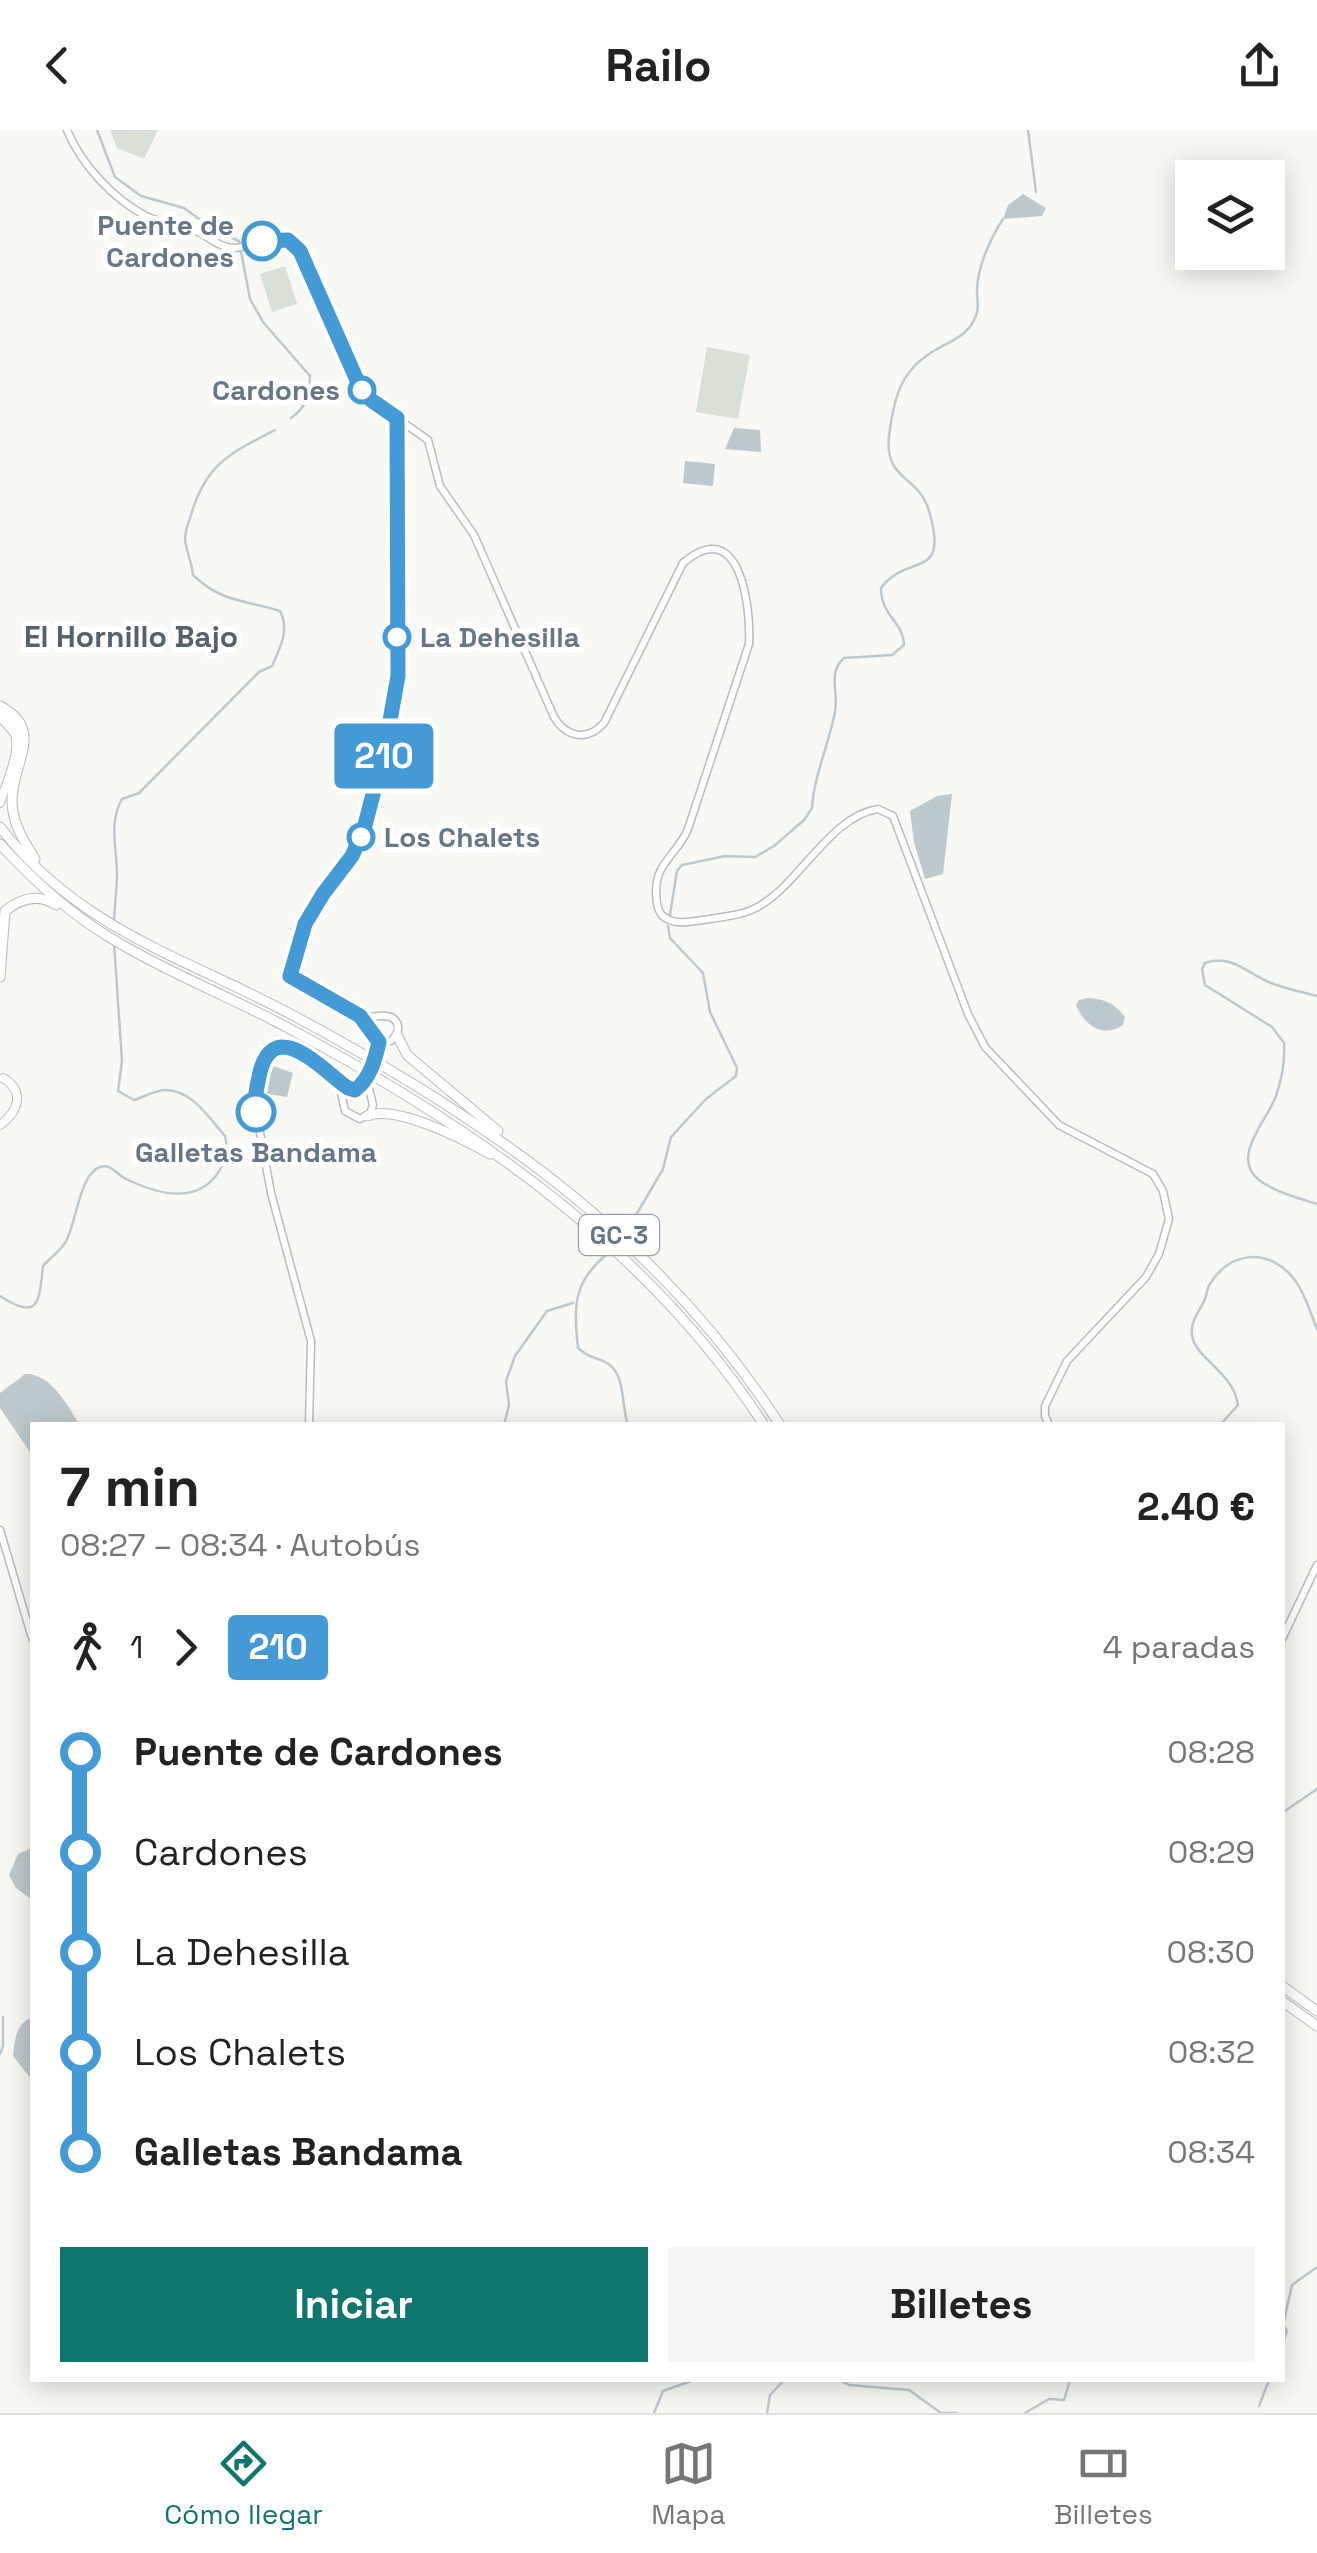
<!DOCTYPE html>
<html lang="es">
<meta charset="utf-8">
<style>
body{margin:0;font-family:"Space Grotesk",sans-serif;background:#f6f6f6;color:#222;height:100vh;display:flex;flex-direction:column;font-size:38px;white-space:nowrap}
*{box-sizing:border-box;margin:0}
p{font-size:32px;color:#767676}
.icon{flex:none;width:55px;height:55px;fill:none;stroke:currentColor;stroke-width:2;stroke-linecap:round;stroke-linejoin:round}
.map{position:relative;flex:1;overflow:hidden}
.sheet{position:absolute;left:30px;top:1292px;width:1255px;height:960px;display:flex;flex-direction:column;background:#fff;border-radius:0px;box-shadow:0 5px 25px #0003}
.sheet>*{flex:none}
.badge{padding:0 20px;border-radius:8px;font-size:35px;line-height:65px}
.controls{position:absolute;left:1175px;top:30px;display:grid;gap:20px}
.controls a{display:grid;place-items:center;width:110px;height:110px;border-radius:0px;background:#fff;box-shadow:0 5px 25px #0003;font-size:50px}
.map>.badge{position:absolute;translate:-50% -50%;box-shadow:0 0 0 5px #fff}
.legs{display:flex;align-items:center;gap:15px;height:110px;padding:0 30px;font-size:32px}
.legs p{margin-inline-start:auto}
.head{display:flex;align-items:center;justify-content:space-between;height:170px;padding:0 30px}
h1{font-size:55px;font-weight:700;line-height:75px}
.button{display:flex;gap:20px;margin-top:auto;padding:20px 30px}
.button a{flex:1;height:115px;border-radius:0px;background:#0f766e;color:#fff;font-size:40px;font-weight:700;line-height:115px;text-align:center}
.button a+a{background:#f6f6f6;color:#222}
ul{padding:0 30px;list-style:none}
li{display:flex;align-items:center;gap:35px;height:100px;font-size:38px}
li i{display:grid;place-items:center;width:15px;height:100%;margin:0 12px;background:currentColor}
li i::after{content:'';width:25px;height:25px;margin:-12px;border:8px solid;border-radius:50%;background:#fff}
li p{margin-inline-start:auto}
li:first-child i{background:linear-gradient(#0000 50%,currentColor 0)}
li:last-child i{background:linear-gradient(currentColor 50%,#0000 0)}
header{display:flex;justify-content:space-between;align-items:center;height:130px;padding:0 30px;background:#fff;font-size:45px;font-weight:700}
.dock{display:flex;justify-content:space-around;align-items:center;height:140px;border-top:2px solid #e0e0e0;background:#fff;font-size:28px;color:#767676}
.dock a{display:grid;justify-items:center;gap:5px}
.dock .active{color:#0f766e}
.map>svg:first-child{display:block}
</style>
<header><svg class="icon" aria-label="back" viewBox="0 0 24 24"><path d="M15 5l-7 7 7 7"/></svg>Railo<svg class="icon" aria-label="share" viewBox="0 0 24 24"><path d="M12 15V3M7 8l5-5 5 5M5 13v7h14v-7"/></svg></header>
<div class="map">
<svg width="1317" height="2283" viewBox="0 0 1317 2283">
<rect width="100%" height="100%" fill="#f8f8f5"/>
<g fill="#d9e0d6">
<path d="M110,0H158L144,29L117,18Z"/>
<path d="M285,136L297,174L272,182L260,144Z"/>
<path d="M707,217L750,225L738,289L696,282Z"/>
</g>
<g fill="#bec9cd">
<path d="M1023,64L1046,78L1042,86L1003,89L1008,75Z"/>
<path d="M734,298L760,300L761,322L725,319Z"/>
<path d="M685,331L715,334L713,356L683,353Z"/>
<path d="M952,664L943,744L925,749L914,712L910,681L937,666Z"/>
<path d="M1087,868C1105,869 1114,873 1125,887L1123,895C1103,909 1084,895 1076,875L1079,870Z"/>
<path d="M268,934L293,943L287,967L262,963Z"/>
<path d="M25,1244C51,1243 67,1275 80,1295H32V1325L0,1278V1263Z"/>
<path d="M32,1718V1770L16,1758L9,1745L18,1724Z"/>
<path d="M32,1887V1950L13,1926C15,1909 15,1895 32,1887Z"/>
</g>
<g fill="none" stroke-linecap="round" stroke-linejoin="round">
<g stroke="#bec9cd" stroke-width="2.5">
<path d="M97,0L115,47L141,66L184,78L216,101L239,111L250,169L263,192L310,246C309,265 307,277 291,288"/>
<path d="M1028,0L1036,62"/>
<path d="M670,785L677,741L682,735L725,726L755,727L774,716L804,690L812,678C814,645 829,614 835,582C839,563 827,543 844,528L892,525L904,515C904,492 881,487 881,458C907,422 950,452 929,381C919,345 884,351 889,306C894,266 901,238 939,218C952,211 967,205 974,190C980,180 977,171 977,160C978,136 990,109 1003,89"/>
<path d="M114,790C115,774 117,757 117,741C116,715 109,692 122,669L139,663L259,542L272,536C280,518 290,500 280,481C246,470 222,473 193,445C192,434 188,426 186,415C183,406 188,394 191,385C206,333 231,323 275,300"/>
<path d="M1317,866C1302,862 1286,859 1271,853C1249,845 1232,823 1205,833L1202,839L1205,855L1272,897L1284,913C1285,931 1282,949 1276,966C1267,991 1230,1027 1259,1050C1275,1062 1298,1068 1317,1074"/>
<path d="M618,1116L663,1039L671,1007L706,969L736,946L737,938L710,882L703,843L670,808L668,796"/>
<path d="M612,1120C574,1149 573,1173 578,1218C590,1229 594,1226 607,1233C626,1244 621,1276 628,1295"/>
<path d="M0,1166C41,1193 39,1169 43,1136C50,1128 59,1122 65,1113C76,1096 79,1044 100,1037C111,1033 117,1045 126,1049C159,1065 202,1076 222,1036C227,1026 228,1017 225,1006C210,989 192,960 166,960C155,960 144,967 134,970L118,961L122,931L114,813"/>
<path d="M504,1295L509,1275L506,1251L515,1226L547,1181L573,1173"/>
<path d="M1220,1295L1238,1275C1233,1241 1195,1229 1192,1205C1190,1191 1200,1181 1205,1169C1207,1164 1207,1158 1210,1154C1230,1120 1270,1118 1294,1149C1305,1163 1310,1182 1317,1199"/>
<path d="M1282,1683L1317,1659"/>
<path d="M0,1924L3,1916V1887"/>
<path d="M1282,2214L1287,2201L1283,2195L1292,2155L1317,2137"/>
<path d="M840,2250L849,2255L909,2260L941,2283H957"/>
<path d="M1259,2276L1269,2250"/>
<path d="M654,2283L663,2261L694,2250"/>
<path d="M767,2283L770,2265L784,2250"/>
<path d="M1025,2283L1049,2269L1064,2270L1070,2250"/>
</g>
<path stroke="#ccd1d4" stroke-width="6" stroke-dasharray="6 3" stroke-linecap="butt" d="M368,947L378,920"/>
<g stroke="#b8bdc2" stroke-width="9">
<g id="secondary">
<path d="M67,0C81,34 113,69 146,86C160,93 176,94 191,99C205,103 218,118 234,118C259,117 279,98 299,121L360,257L371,270L428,310L440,356L474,405L554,587C566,607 587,612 604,593L683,433C740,384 751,476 749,514L688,699C681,717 665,728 659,744C655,755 654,780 664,787C675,795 689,792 702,790C721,787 744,786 761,775C802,750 831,686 878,679L893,686L968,884L985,917L1059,995L1153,1044L1163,1061L1169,1089L1159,1124L1146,1147L1067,1231L1045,1276V1286L1049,1295"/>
<path d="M361,886L379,912"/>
<path d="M379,912L391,911C397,905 402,897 394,889C386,882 372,889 362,886C344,881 302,859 290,846L305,794L323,764L349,732L364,699L376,664L385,619L398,546L397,290"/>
<path d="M339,953L345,981L360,989L370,983L373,975L367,950"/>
<path d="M309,1295L311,1211L271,1063L256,981V959L265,926C297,898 325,952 355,960"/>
<path d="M0,1400L32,1508"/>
<path d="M1282,1509L1317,1435"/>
</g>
</g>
<g stroke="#b9bdc1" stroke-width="10">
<g id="primary">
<path d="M0,673C10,642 29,609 4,582"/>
<path d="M0,995C19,981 25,961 3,948"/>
</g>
</g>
<g stroke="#b9bcbf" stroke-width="11">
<g id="highway">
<path d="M0,576C46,600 12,633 12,670C12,693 23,710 35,729"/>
<path d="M0,586L17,605"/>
<path d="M0,697C80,801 188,828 298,888C491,992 659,1108 780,1295"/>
<path d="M0,714C32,749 68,782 109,807C166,842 233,868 292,900C475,998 649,1118 764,1295"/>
<path d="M0,847L5,781C21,768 38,763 56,775"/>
<path d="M397,905L407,925L498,1001"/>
<path d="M367,986C395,974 463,1009 490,1024"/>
<path d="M1282,1856L1317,1881"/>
<path d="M1282,1871L1317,1896"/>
</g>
</g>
<use href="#secondary" stroke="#fff" stroke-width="6"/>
<use href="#primary" stroke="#fff" stroke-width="8"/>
<use href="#highway" stroke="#fff" stroke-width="9"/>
</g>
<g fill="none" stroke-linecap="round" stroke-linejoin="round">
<g stroke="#fff" stroke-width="22">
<path id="line-1" d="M256,982C254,968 257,956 260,942C275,885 323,941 348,958L355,960C370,949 375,930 379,912L360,886L290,846L305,794L323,764L352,726L364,699L385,618L398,546L397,288L371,270L360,257L300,121L288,110L262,111"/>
</g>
<use href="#line-1" stroke="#449ad5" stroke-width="15"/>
</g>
<g fill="#fff" stroke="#449ad5" stroke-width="5">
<circle cx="262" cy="111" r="18"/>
<circle cx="362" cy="260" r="12"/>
<circle cx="397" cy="507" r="12"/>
<circle cx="361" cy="707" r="12"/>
<circle cx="256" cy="982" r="18"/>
</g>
<g text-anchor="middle" stroke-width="10" stroke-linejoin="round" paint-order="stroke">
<rect fill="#fff" stroke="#95a0ab" stroke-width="2.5" x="579" y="1085" width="80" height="40" rx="8"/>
<g font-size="25" font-weight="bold" fill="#677787">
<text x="619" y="1114">GC-3</text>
</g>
<g font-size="28" font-weight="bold" fill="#677787" stroke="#fff" text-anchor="end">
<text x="234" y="105">Puente de<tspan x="234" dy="32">Cardones</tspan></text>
<text x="340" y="270">Cardones</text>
<text x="420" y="517" text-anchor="start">La Dehesilla</text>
<text x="384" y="717" text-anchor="start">Los Chalets</text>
<text x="256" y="1032" text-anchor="middle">Galletas Bandama</text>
</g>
<g font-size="30" font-weight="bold" fill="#55616c" stroke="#fff">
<text x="131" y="517">El Hornillo Bajo</text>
</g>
</g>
</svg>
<div class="controls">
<a><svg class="icon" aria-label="layers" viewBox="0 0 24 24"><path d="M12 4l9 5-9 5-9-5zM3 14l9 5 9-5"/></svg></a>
</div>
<b class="badge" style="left:384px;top:626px;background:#449ad5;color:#fff">210</b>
<section class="sheet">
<div class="head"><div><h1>7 min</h1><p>08:27 – 08:34 · Autobús</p></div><b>2.40 €</b></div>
<div class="legs"><svg class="icon" aria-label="walk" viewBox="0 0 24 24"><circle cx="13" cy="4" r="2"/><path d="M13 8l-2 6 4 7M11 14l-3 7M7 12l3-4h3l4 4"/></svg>1<svg class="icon" aria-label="forward" viewBox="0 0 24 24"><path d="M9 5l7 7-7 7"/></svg><b class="badge" style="background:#449ad5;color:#fff">210</b><p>4 paradas</p></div>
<ul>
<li><i style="color:#449ad5"></i><b>Puente de Cardones</b><p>08:28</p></li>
<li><i style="color:#449ad5"></i><span>Cardones</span><p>08:29</p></li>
<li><i style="color:#449ad5"></i><span>La Dehesilla</span><p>08:30</p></li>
<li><i style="color:#449ad5"></i><span>Los Chalets</span><p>08:32</p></li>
<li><i style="color:#449ad5"></i><b>Galletas Bandama</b><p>08:34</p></li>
</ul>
<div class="button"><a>Iniciar</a><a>Billetes</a></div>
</section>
</div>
<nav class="dock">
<a class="active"><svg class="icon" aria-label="directions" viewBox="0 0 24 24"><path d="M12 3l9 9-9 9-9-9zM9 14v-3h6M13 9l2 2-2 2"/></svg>Cómo llegar</a>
<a><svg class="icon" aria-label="map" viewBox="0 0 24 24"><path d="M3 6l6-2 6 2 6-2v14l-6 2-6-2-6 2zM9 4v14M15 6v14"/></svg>Mapa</a>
<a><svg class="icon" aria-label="tickets" viewBox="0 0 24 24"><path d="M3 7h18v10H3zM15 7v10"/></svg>Billetes</a>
</nav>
